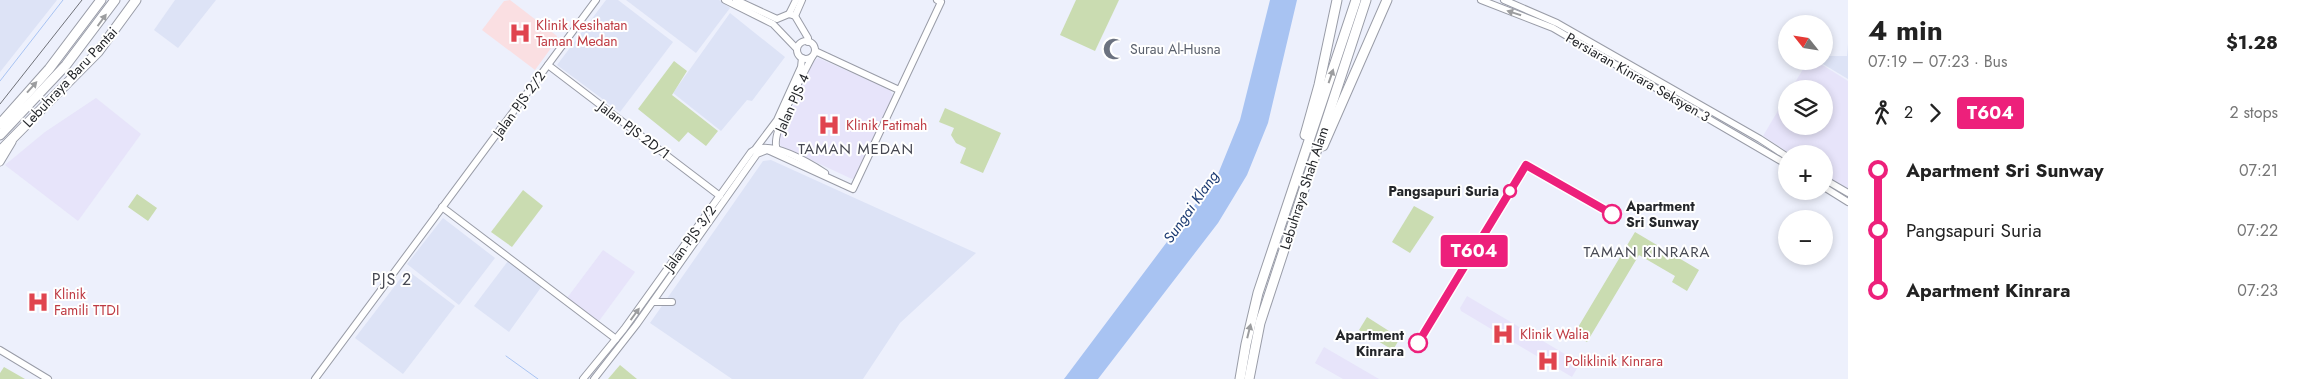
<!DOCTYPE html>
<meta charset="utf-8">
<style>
body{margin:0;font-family:Jost,sans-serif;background:#f2f2f2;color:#222;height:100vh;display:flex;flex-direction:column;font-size:19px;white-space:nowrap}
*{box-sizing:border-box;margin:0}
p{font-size:16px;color:#767676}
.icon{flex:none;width:28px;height:28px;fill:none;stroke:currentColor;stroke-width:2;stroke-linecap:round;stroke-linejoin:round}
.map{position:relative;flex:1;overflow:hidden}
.sheet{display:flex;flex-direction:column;background:#fff;width:450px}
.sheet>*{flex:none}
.badge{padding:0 10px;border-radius:4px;font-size:18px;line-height:32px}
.needle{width:32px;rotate:300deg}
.tools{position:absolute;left:1778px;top:15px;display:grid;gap:10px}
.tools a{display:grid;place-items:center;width:55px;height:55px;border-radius:50%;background:#fff;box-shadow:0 2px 8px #0003;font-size:25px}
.map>.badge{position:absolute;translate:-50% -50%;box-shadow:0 0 0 2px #fff}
.legs{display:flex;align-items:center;gap:8px;height:55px;padding:0 20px;font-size:16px}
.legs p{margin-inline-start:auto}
.head{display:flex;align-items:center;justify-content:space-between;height:85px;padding:0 20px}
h1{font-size:28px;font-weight:700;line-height:38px}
ul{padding:0 20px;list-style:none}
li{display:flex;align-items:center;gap:18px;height:60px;font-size:19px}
li i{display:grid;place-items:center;width:8px;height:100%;margin:0 6px;background:currentColor}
li i::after{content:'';width:12px;height:12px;margin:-6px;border:4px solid;border-radius:50%;background:#fff}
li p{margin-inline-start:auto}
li:first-child i{background:linear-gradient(#0000 50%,currentColor 0)}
li:last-child i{background:linear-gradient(currentColor 50%,#0000 0)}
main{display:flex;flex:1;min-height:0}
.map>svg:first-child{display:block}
</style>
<main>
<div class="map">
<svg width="1848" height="379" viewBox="0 0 1848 379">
<rect width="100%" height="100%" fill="#edf0fc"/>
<g fill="#e7e4fa">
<path d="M818,58L889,89L893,95L856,177L852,179L781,146L778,140L813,62Z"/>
<path d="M1808,61H1816L1848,81V189L1824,174V154H1791L1763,136L1786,97V126H1824V89H1791Z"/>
<path d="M96,98L141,134L78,221L5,165L45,132Z"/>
<path d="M603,250L635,272L599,321L567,298Z"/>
<path d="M1467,296L1580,363L1572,377L1461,311L1460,308Z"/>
<path d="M1324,347L1379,379H1343L1315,363Z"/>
</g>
<g fill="#dde3f6">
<path d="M0,0H57L0,72Z"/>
<path d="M175,0H216L178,48L154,30Z"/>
<path d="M606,0H618L673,42L620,112L557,65Z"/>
<path d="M626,0H719L730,8L696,53Z"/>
<path d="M730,13L785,57L752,101L747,100L721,131L673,93Z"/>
<path d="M1848,44V79L1818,61H1824V56H1847Z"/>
<path d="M771,160L976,253L900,323L863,379H732L650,323L763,161Z"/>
<path d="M443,218L495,258L459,305L407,264Z"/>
<path d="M508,261L542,286L509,332L474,306Z"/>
<path d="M407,270L455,306L403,374L355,338Z"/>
</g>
<path fill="#fadfe2" d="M510,0L557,36V40L535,70L482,30L504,1Z"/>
<g fill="#cadcb1">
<path d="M1076,0H1119L1095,51L1060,35Z"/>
<path d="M674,61L687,71L672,95L718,131L706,146L688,132L679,142L638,109Z"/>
<path d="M945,108L1001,133L983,173L960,163L966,148L956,143L951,135L954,128L939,122Z"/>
<path d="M523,190L543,206L512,247L491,232Z"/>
<path d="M137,194L157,208L148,221L128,207Z"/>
<path d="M1414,206L1434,217L1410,253L1392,242Z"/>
<path d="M1635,232L1699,270L1687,291L1672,282L1675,276L1639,255L1587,342L1574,334Z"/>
<path d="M1367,317L1400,338L1393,350L1359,330Z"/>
<path d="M620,365L637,379H608Z"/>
<path d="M4,367L25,379H0V373Z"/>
</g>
<path fill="#a8c3f2" d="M1270,0H1297L1268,123L1247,175L1218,223L1098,379H1064L1218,174L1240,120Z"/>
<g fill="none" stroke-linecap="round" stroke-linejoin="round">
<g stroke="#a8c3f2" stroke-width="1">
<path d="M0,81L63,0"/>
<path d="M506,356L538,379"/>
</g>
<g stroke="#999ca7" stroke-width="8">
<g id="secondary">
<path d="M725,0L773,24L796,48"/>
<path d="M736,0L777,19L789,14L795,16L808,38V42"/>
<path d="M1481,0L1553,28L1786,164"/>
<path d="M1504,0L1557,23L1760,139L1786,156"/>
<path d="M789,14L796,0"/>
<path d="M795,16L802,0"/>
<circle cx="806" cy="50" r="9"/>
<path d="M815,51L899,90"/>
<path d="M548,65L720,196"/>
<path d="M756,148L777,120L801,67L802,58"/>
<path d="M777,149C769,134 804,73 812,57"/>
<path d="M1824,179L1848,193"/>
<path d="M1824,187L1848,202"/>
<path d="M442,207L616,339"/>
<path d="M653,302H672"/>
<path d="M0,350L48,379"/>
<path d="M315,379L596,0"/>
<path d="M583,379L624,329L751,152C769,138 808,162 825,173"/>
<path d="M594,379L637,324L757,154L767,150L772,152L853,189L941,2L937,0"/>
</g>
</g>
<g stroke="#999ca7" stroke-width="9">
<path id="primary" d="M0,162L12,142"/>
</g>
<g stroke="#999ca7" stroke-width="11">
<g id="highway">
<path d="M0,124L49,69L101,0"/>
<path d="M0,135L66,65L115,0"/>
<path d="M1305,135L1319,85L1337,0"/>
<path d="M1323,146L1387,0"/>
<path d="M0,151L98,52L136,0"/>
<path d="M1240,379L1246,344L1258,293L1356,0"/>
<path d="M1249,379L1260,323L1366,0"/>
</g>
</g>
<use href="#secondary" stroke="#fff" stroke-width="6"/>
<use href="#primary" stroke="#fff" stroke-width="7"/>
<use href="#highway" stroke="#fff" stroke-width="9"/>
<path stroke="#6f7178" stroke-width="1" d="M0,104L82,0"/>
</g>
<defs><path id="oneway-solid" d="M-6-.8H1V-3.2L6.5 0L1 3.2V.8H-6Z" transform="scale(1.25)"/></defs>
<g fill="#9c9d9f">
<use href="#oneway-solid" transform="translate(1514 13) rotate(-162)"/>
<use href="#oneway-solid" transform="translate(102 20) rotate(-54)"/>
<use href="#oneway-solid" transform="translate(1331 76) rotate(-71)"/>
<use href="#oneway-solid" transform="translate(32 87) rotate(-48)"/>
<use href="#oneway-solid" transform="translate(635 314) rotate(-54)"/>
<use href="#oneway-solid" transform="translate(1249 331) rotate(-76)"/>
</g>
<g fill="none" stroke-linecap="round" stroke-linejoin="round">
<g stroke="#fff" stroke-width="11">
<path id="line-1" d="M1418,343L1526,165L1612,214"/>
</g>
<use href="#line-1" stroke="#ed207b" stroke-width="8"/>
</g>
<defs>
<g id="hospital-bare" transform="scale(1.725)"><path d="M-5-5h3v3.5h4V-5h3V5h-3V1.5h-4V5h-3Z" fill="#e0444e" stroke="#fff" stroke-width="2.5" paint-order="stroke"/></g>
<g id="mosque-bare" transform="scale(1.725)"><path d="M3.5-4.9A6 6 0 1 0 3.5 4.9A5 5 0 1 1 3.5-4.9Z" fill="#6b7280" stroke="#fff" stroke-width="2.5" paint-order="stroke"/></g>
</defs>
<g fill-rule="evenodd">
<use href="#hospital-bare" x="520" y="33"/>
<use href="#mosque-bare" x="1114" y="49"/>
<use href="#hospital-bare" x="829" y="125"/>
<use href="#hospital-bare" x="38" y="302"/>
<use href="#hospital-bare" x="1503" y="334"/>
<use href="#hospital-bare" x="1548" y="361"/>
</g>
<g fill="#fff" stroke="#ed207b" stroke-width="2.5">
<circle cx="1510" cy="191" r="6"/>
<circle cx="1612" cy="214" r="9"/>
<circle cx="1418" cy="343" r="9"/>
</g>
<g text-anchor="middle" stroke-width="4" stroke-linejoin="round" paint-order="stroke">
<g font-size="14" fill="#be3a42" stroke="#fff" text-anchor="start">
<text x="536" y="30">Klinik Kesihatan<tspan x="536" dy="16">Taman Medan</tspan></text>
<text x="846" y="130">Klinik Fatimah</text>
<text x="54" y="299">Klinik<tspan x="54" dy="16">Famili TTDI</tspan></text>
<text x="1520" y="339">Klinik Walia</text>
<text x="1565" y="366">Poliklinik Kinrara</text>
</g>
<g font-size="14" fill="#5b616d" stroke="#fff" text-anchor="start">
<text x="1130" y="54">Surau Al-Husna</text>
</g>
<g font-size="14" fill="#24262a" stroke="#fff">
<text transform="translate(70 77) rotate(-47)" y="5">Lebuhraya Baru Pantai</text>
<text transform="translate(1638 77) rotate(30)" y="5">Persiaran Kinrara Seksyen 3</text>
<text transform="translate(792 103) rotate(-66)" y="5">Jalan PJS 4</text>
<text transform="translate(519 104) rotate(-54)" y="5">Jalan PJS 2/2</text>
<text transform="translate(634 130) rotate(37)" y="5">Jalan PJS 2D/1</text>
<text transform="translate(1304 188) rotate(-72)" y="5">Lebuhraya Shah Alam</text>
<text transform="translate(690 238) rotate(-54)" y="5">Jalan PJS 3/2</text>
</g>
<g font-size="14" font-weight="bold" fill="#24262a" stroke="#fff" text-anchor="end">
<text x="1499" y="196">Pangsapuri Suria</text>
<text x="1626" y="211" text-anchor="start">Apartment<tspan x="1626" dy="16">Sri Sunway</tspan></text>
<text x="1404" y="340">Apartment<tspan x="1404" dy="16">Kinrara</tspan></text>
</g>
<g font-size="15" letter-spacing="1" fill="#464852" stroke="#fff">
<text x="856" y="154">TAMAN MEDAN</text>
<text x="1647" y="257">TAMAN KINRARA</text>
</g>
<g font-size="15" font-style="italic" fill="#1b3a72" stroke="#fff">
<text transform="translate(1191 207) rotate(-55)" y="5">Sungai Klang</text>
</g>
<g font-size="16" letter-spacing="1" fill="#464852" stroke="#fff">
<text x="392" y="285">PJS 2</text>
</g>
</g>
</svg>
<div class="tools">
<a><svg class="needle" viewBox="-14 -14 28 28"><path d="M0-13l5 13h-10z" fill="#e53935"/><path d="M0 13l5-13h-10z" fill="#767676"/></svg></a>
<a><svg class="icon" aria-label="layers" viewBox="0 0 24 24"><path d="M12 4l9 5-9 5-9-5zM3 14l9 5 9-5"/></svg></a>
<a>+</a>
<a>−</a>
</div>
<b class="badge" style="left:1474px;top:251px;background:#ed207b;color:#fff">T604</b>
</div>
<section class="sheet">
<div class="head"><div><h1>4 min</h1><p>07:19 – 07:23 · Bus</p></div><b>$1.28</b></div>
<div class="legs"><svg class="icon" aria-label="walk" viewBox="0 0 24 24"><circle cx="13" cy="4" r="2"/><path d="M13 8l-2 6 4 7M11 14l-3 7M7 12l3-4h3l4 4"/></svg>2<svg class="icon" aria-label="forward" viewBox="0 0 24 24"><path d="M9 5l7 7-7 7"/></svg><b class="badge" style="background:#ed207b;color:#fff">T604</b><p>2 stops</p></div>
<ul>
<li><i style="color:#ed207b"></i><b>Apartment Sri Sunway</b><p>07:21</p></li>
<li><i style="color:#ed207b"></i><span>Pangsapuri Suria</span><p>07:22</p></li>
<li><i style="color:#ed207b"></i><b>Apartment Kinrara</b><p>07:23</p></li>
</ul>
</section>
</main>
